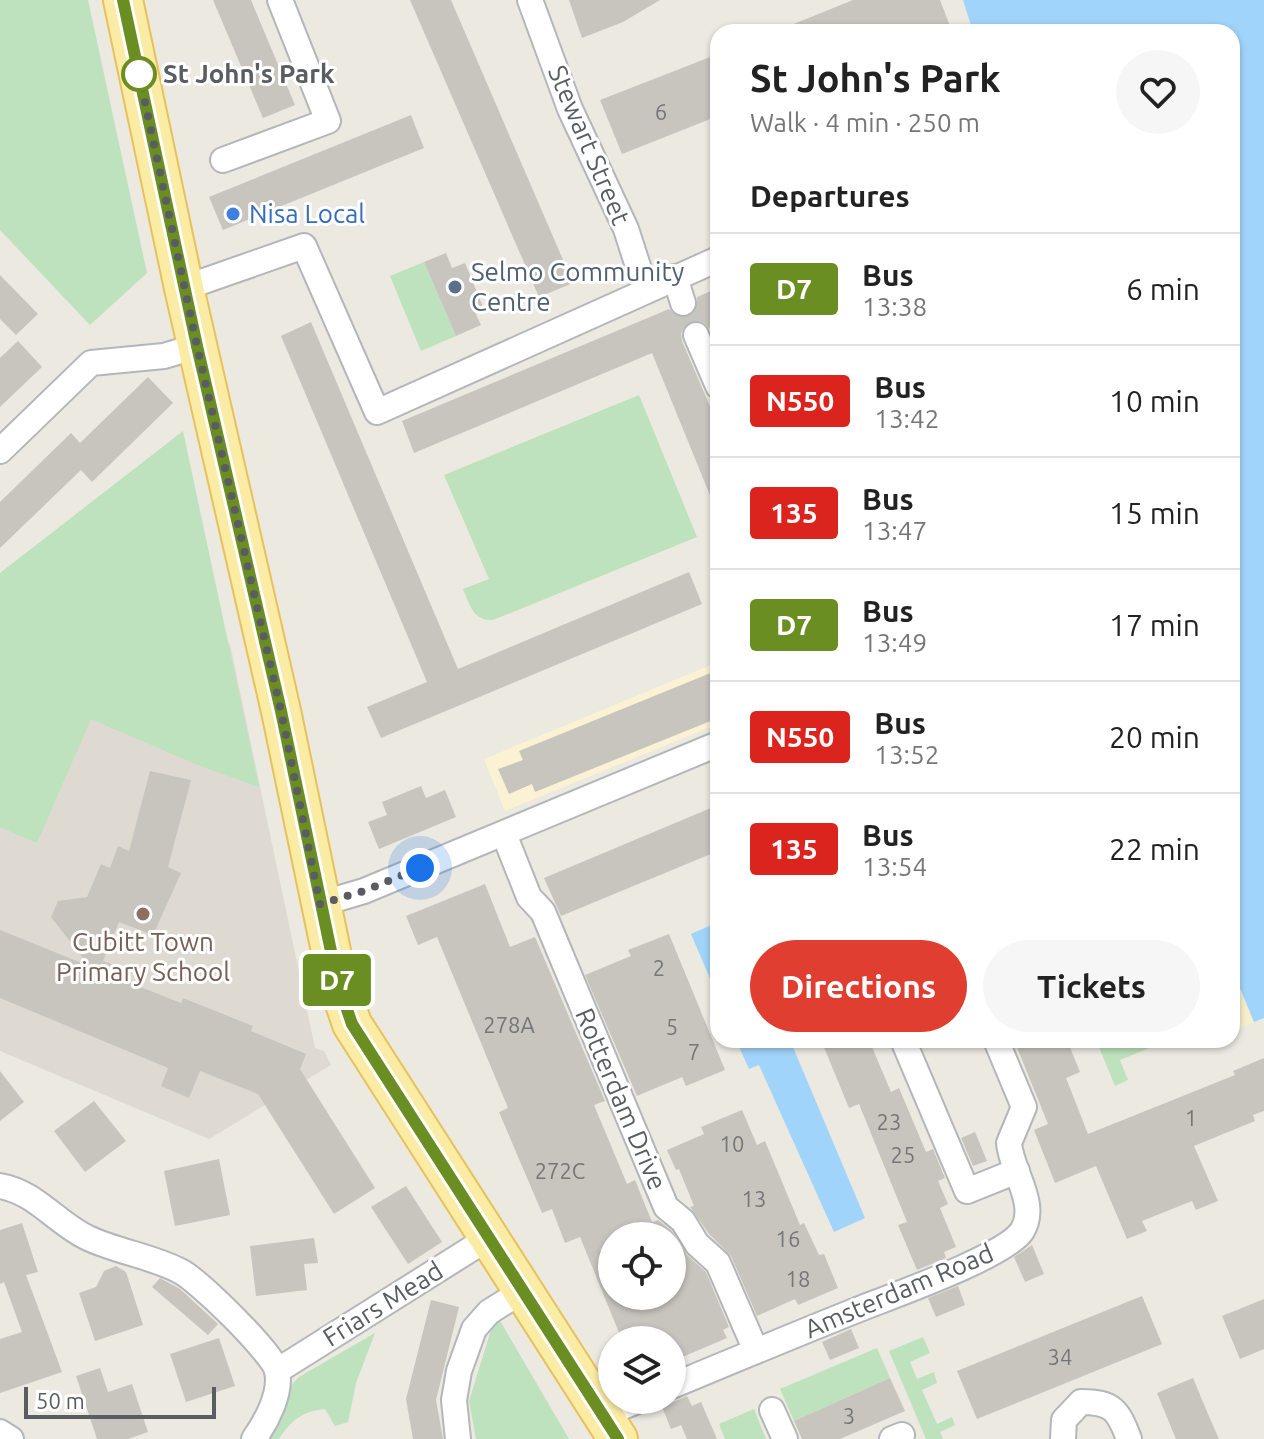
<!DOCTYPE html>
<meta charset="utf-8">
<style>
body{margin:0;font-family:Ubuntu,sans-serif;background:#f6f6f6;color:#222;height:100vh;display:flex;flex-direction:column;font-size:30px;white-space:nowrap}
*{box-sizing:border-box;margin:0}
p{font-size:26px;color:#767676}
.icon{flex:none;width:44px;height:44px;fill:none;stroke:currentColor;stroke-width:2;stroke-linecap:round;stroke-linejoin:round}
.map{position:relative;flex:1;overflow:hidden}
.side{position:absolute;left:710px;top:24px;width:530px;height:1024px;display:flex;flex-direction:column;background:#fff;border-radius:24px;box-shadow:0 2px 6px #0004}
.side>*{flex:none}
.badge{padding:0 16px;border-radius:6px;font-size:28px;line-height:52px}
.buttons{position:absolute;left:598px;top:1222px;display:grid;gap:16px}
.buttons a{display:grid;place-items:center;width:88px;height:88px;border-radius:50%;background:#fff;box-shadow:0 2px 6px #0004;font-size:40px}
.scale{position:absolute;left:24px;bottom:20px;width:192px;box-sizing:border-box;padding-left:8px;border:4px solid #595c60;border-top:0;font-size:22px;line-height:28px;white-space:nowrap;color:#595c60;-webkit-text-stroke:6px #fff;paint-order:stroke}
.you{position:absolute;width:40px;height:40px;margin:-20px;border:6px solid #fff;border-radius:50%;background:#1a73e8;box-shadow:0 0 0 12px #1a73e833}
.map>.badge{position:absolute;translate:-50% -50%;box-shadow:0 0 0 4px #fff}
h2{padding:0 40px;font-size:30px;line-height:72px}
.round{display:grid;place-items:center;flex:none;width:84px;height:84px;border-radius:42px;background:#f6f6f6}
.overview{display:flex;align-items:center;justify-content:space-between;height:136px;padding:0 40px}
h1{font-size:38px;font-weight:700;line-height:60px}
.cta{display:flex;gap:16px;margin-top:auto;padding:16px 40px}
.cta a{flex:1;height:92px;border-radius:48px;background:#df3e31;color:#fff;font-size:32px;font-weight:700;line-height:92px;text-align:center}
.cta a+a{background:#f6f6f6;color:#222}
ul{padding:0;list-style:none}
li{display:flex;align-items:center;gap:24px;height:112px;padding:0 40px;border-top:2px solid #e0e0e0}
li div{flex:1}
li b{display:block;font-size:30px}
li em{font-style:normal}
li .badge{min-width:88px;font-weight:700;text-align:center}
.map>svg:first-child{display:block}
</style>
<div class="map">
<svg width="1264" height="1439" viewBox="0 0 1264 1439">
<rect width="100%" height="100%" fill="#ebe9e0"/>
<path fill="#fbf2d4" d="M718,662V724L505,811L484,759Z"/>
<path fill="#dedad1" d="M0,586L230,644L315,1048L324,1051L331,1065L209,1139L0,1051Z"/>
<g fill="#bde2bd">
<path d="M0,0H88L147,273L90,325L0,230Z"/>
<path d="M424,262L456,336L421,351L390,276Z"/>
<path d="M639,395L697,537L493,620C473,621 470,605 463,589L489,579L444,475Z"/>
<path d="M183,431L259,787L200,766L91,719L37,843L0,827V573Z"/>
<path d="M1096,1040H1169L1120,1060L1128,1080L1115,1086Z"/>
<path d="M496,1314L569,1439H476L469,1401Z"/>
<path d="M375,1333L356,1383L348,1422L335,1426L325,1409C303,1411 291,1420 279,1439H267L292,1384L299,1377Z"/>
<path d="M923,1337L930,1353L910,1362L917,1379L934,1372L937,1383L922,1390L937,1424L952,1417L955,1425L940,1432L943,1439H926L889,1351Z"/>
<path d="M877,1348L890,1378L794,1421L780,1389Z"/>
<path d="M754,1409L766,1439H725L719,1424Z"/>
</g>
<path fill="#f7eece" d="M1232,969L1254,1022L1232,1031Z"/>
<g fill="#a1d4fa">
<path d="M963,0H1264V1018L1254,1022L1232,969V32H973Z"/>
<path d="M718,922V997L691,934Z"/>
<path d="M736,1040H790L865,1218L834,1232L759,1065L749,1069Z"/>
</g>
<g fill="#c8c5bf" fill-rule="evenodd">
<path d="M213,0H251L295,105L263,118Z"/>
<path d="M410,0H451L573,283L539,297Z"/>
<path d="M569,0H660L623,22L582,38Z"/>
<path d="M853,0H940L950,26L934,32H774Z"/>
<path d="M718,54V116L622,154L600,100Z"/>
<path d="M411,115L424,148L223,230L209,197Z"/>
<path d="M446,253L452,268L465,263L483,307L474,310L481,325L456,336L424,262Z"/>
<path d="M0,275L38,314L16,335L0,319Z"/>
<path d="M718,288V325L710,329L704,323L691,321L684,327L681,334L682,341L718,425V515L652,353L414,453L402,421L669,309L679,317H688L697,307V297Z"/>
<path d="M311,322L458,669L689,572L702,604L381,738L367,707L427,682L281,336Z"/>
<path d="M18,341L42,367L0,407V358Z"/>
<path d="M148,377L173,403L92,482L81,470L0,548V502L71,433L80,443Z"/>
<path d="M718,670V718L535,792L532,784L509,794L498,769L523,760L519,751Z"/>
<path d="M150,771L191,780L168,867L181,873L153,935L119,922L103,961L127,970L123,980L181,1003L183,998L253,1026L251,1031L306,1054L300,1069L375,1188L334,1214L258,1094L200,1071L189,1098L161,1086L168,1068L0,998V930L89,966L51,917L58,901L87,897L101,864L110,868L118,846L129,851Z"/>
<path d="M421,786L426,798L445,790L456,817L379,849L368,822L387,815L382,802Z"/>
<path d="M718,805V851L561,916L544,878Z"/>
<path d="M485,884L510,947L535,937L605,1101L594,1105L627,1184L635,1180L652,1222L658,1220L672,1231L687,1255L706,1272L729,1327L723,1330L727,1338L673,1361L676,1368L672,1370V1340H622L580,1237L565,1243L552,1209L542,1213L499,1112L508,1108L437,937L418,945L406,916ZM612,1236H672V1296H612Z"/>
<path d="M669,934L725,1070L686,1086L682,1077L637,1096L585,975L631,956L628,950Z"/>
<path d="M821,1040H869L891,1092L899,1088L926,1152L933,1149L945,1178L938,1181L948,1204L940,1208L956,1247L944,1252L946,1258L917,1270L898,1225L907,1222L859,1104L849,1108Z"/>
<path d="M1014,1040H1067L1080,1072L1066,1078L1088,1134L1235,1075L1233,1071L1264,1058V1111L1253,1115L1255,1121L1194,1146L1218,1201L1196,1210L1192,1201L1142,1221L1147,1231L1127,1239L1096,1166L1055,1183L1034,1130L1048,1124Z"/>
<path d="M0,1071L24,1102L0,1121Z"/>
<path d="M94,1101L126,1141L85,1172L54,1131Z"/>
<path d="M742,1110L757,1145L765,1141L800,1225L804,1223L819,1255L824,1254L838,1288L798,1305L795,1299L757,1316L731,1256L709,1234L690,1207L694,1206L679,1169L676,1170L667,1150L704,1134L701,1127Z"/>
<path d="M975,1132L987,1161L973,1166L961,1138Z"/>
<path d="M219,1159L230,1215L175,1226L164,1171Z"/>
<path d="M406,1186L442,1242L408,1264L371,1207Z"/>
<path d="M22,1223L38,1272L26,1275L62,1372L0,1393V1339L22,1332L4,1282L0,1284V1230Z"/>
<path d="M314,1238L318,1263L304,1264L307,1290L256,1296L250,1246Z"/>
<path d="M1032,1245L1044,1274L1025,1282L1014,1257Z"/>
<path d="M116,1266L126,1272L143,1325L95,1341L79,1293L96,1287L104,1271Z"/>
<path d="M160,1278L180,1289L218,1324L208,1335L152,1287Z"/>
<path d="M958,1286L965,1305L936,1317L928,1298Z"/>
<path d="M1142,1296L1162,1344L977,1419L957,1371Z"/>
<path d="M1264,1299V1349L1240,1359L1222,1316Z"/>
<path d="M431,1300L459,1307L436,1400L443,1439H413L406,1399Z"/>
<path d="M851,1329L859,1348L830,1360L822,1342Z"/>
<path d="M219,1338L235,1386L186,1402L170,1354Z"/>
<path d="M100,1368L108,1392L132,1384L148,1432L128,1439H97L76,1376Z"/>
<path d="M890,1378L905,1411L840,1439H802L794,1421Z"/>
<path d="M1193,1378L1208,1414L1219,1439H1176L1157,1393Z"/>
<path d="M687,1396L692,1406L701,1402L717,1439H687L681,1425L671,1429L662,1407Z"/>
</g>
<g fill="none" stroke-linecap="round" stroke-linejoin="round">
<path stroke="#c6c6c0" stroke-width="24" stroke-dasharray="24 12" stroke-linecap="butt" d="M683,303L696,335"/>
<g stroke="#b3b6ba" stroke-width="28">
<g id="minor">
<path d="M530,0L570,109L626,229L646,291"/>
<path d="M223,160L328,121L280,0"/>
<path d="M675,277L683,303"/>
<path d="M184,288L304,246L377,412L718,259"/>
<path d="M696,335L718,386"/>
<path d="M0,451L91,363L164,356L197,346"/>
<path d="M504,834L529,897L543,912L666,1207L683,1221L697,1244L718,1263L756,1351"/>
<path d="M320,904L364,891L718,744"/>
<path d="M903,1040L967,1191L1017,1171"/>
<path d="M0,1186C36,1192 56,1223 88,1238C118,1252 151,1256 180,1271C198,1280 273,1353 277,1371C282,1393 266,1422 254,1439"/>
<path d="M277,1371L490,1237"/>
<path d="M672,1386C732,1361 792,1336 852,1312C886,1298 1005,1257 1022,1231C1039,1204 1011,1171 1009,1143L1024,1107L996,1040"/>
<path d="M772,1410L785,1439"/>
<path d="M603,1415L640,1400"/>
<path d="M0,1432L11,1439"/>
<path d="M458,1439L454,1400L459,1371L474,1329L489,1312L524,1290"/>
<path d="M892,1439L902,1435"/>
<path d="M1063,1439L1064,1420L1081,1402C1113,1402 1118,1410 1129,1439"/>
</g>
</g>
<g stroke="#e9c15b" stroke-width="42">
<path id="primary" d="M123,0L184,288L281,711L337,980L352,1024L618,1439"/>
</g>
<use href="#minor" stroke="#fff" stroke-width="24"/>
<use href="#primary" stroke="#faeca5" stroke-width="38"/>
</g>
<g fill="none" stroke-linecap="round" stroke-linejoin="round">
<g stroke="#fff" stroke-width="18">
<path id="line" d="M123,0L197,346L281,711L337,980L352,1024L618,1439"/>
</g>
<use href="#line" stroke="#6b8e23" stroke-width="12"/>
<path stroke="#595c60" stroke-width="8" stroke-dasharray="0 14.4" d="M139,74L197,346L281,711L320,904L364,891L420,868"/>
</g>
<circle fill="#fff" stroke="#6b8e23" stroke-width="4" cx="139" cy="74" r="16"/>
<circle fill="#3f7fe0" stroke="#fff" stroke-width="3" cx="233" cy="214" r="8"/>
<circle fill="#5c6f8a" stroke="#fff" stroke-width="3" cx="455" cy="287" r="8"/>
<circle fill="#8d6e63" stroke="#fff" stroke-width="3" cx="143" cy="914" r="8"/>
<g text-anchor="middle" stroke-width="6" stroke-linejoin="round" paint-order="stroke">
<g font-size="22" fill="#757678">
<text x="661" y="120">6</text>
<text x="659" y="976">2</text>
<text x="509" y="1033">278A</text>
<text x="672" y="1035">5</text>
<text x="694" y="1060">7</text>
<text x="1191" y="1126">1</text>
<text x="889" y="1130">23</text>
<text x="732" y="1152">10</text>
<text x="903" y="1163">25</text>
<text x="560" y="1179">272C</text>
<text x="754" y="1207">13</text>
<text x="788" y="1247">16</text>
<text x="798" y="1287">18</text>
<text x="1060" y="1365">34</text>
<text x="849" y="1424">3</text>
</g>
<g font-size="26" font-weight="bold" fill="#595c60" stroke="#fff" text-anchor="start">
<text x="163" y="83">St John's Park</text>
</g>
<g font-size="26" fill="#595c60" stroke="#fff">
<text transform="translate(589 145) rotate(67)" y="9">Stewart Street</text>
<text transform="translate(621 1099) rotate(67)" y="9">Rotterdam Drive</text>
<text transform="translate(899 1291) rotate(-23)" y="9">Amsterdam Road</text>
<text transform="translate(383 1304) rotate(-32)" y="9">Friars Mead</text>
</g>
<g font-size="26" fill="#366cbe" stroke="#fff" text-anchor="start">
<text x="249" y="223">Nisa Local</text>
</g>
<g font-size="26" fill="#4e5e75" stroke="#fff" text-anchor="start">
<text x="471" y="281">Selmo Community<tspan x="471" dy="30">Centre</tspan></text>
</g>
<g font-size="26" fill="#785e54" stroke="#fff">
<text x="143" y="951">Cubitt Town<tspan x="143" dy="30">Primary School</tspan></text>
</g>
</g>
</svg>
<div class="buttons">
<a><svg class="icon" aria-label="locate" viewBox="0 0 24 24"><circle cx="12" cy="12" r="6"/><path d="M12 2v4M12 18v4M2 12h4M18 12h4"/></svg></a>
<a><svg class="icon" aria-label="layers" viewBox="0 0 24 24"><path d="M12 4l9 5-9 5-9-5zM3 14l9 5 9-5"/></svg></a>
</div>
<div class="scale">50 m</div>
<div class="you" style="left:420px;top:868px"></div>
<b class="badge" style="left:337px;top:980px;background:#6b8e23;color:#fff">D7</b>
<section class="side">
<div class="overview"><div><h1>St John's Park</h1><p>Walk · 4 min · 250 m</p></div><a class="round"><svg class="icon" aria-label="heart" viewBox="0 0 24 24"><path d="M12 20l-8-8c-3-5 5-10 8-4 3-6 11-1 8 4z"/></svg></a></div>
<h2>Departures</h2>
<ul>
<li><span class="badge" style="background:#6b8e23;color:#fff">D7</span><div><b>Bus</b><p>13:38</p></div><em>6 min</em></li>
<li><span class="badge" style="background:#dc241f;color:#fff">N550</span><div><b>Bus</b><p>13:42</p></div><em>10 min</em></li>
<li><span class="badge" style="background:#dc241f;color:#fff">135</span><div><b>Bus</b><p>13:47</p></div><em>15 min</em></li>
<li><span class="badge" style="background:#6b8e23;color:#fff">D7</span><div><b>Bus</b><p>13:49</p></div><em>17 min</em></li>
<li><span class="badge" style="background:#dc241f;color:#fff">N550</span><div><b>Bus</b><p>13:52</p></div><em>20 min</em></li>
<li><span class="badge" style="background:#dc241f;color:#fff">135</span><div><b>Bus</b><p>13:54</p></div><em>22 min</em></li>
</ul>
<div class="cta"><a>Directions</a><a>Tickets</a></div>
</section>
</div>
